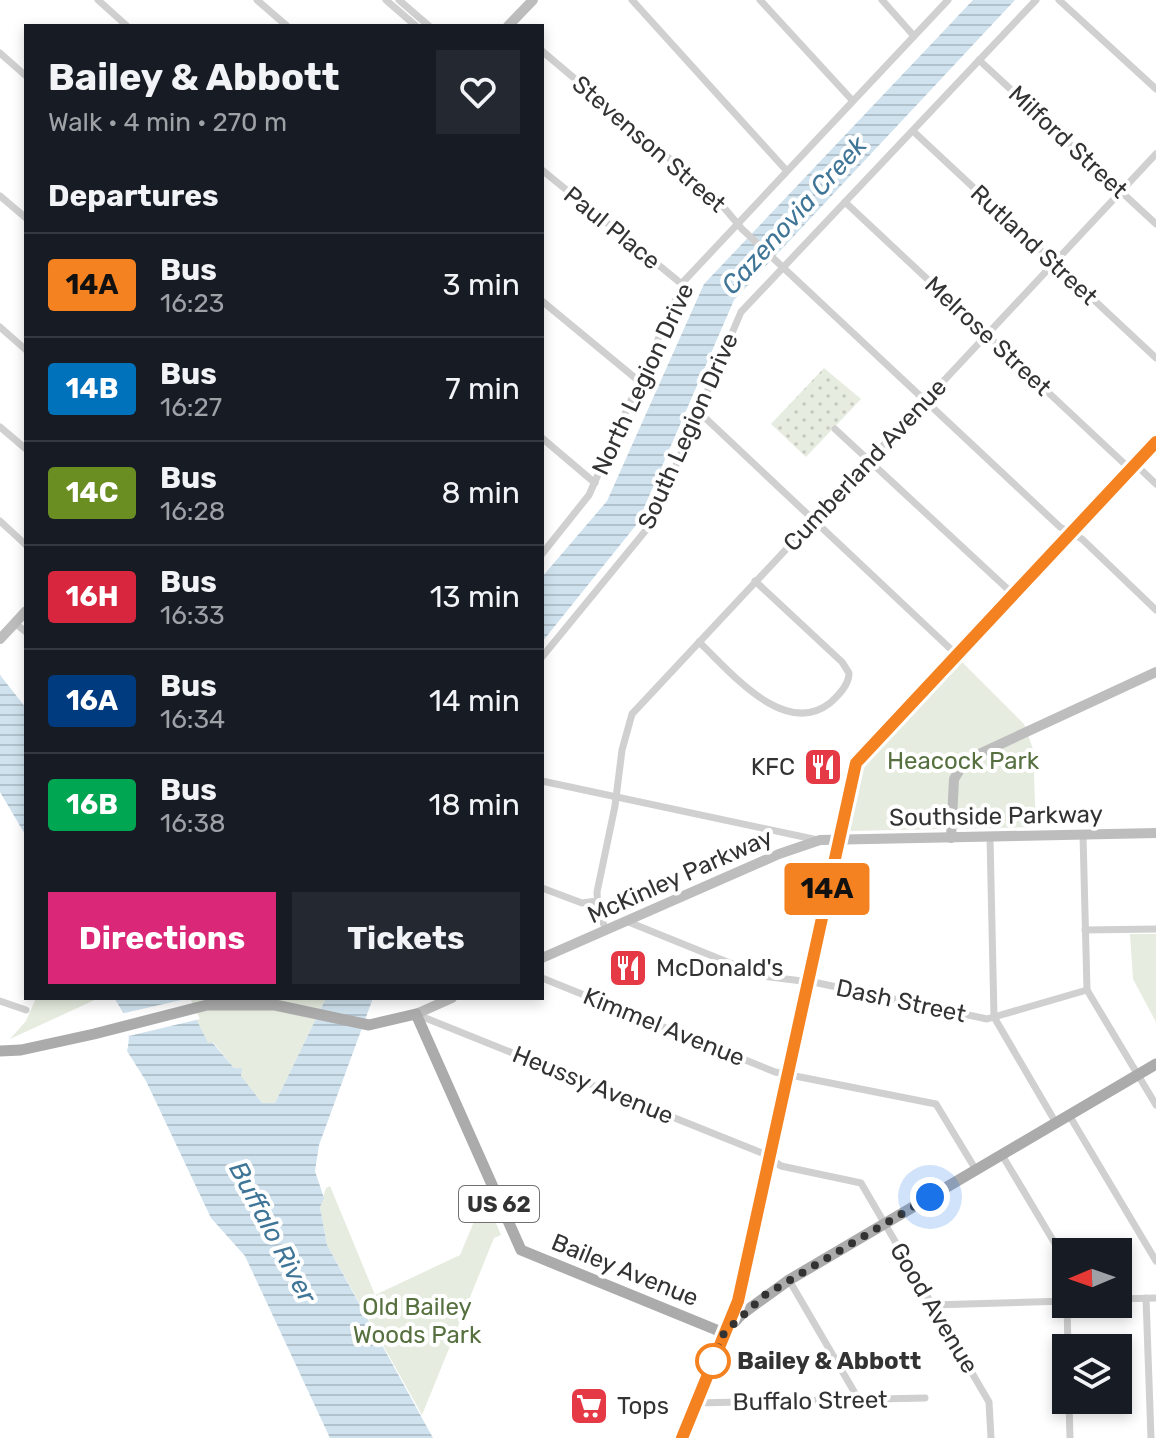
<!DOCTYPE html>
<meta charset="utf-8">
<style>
body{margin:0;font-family:Rubik,sans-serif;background:#242831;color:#f1f3f6;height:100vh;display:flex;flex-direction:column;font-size:30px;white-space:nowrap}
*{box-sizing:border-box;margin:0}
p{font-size:26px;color:#9ea1a6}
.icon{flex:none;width:44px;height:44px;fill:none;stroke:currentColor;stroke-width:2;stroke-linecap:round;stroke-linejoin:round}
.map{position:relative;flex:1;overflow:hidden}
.side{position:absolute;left:24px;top:24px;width:520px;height:976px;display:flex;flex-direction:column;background:#171b24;border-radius:0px;box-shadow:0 4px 12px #0003}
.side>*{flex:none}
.badge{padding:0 16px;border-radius:6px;font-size:28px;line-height:52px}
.needle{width:52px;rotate:268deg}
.controls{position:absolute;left:1052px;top:1238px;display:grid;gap:16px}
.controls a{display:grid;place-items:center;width:80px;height:80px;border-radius:0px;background:#171b24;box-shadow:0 4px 12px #0003;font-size:40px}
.you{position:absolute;width:40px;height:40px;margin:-20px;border:6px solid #fff;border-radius:50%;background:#1a73e8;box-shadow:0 0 0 12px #1a73e833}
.map>.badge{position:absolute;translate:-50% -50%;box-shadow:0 0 0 4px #fff}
h2{padding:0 24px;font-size:30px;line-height:72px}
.round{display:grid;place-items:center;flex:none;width:84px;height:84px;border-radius:0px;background:#242831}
.summary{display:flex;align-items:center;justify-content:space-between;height:136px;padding:0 24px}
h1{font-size:38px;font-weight:700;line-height:60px}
.button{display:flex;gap:16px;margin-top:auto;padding:16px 24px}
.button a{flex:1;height:92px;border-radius:0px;background:#db2777;color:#fff;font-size:32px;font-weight:700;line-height:92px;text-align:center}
.button a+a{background:#242831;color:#f1f3f6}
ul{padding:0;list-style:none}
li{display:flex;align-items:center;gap:24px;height:104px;padding:0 24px;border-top:2px solid #363941}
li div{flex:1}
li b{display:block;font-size:30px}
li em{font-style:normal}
li .badge{min-width:88px;font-weight:700;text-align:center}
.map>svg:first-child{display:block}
</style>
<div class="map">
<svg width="1156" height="1438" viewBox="0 0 1156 1438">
<defs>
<pattern id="grass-dots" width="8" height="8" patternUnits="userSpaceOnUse" patternTransform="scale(2)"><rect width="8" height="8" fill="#e6ecdf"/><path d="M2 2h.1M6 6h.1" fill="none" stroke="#c6cbc0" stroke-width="1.8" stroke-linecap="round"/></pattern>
<pattern id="water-rules" width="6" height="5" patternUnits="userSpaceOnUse" patternTransform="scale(2)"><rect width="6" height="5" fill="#cfe2ee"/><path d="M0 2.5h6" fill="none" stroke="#b2c2cd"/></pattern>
</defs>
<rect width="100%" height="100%" fill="#fff"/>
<path fill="url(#grass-dots)" d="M824,368L861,399L806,457L771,424Z"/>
<g fill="#e6ecdf">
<path d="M962,662L1024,724L1033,749L1036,827L848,831L863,768Z"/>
<path d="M1130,934H1156V1022L1133,979Z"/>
<path d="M36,998H99L10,1039L26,1021Z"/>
<path d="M186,998H326L275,1103H262L213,1042L208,1044Z"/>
<path d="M330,1186L375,1295L460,1255L481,1205L487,1202L501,1235L494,1238L422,1415L327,1245L320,1207L326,1188Z"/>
</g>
<g fill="url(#water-rules)">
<path d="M973,0H1015L734,300L637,524L542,642V577L607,501L704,284Z"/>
<path d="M0,675L26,708V836L0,792Z"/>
<path d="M114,998H186L208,1043L212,1042L234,1068H242L241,1076L262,1103H275L326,998H373L319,1145L315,1171L324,1198L320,1207L327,1245L433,1438H330L245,1256L211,1218L146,1081L127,1051C132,1031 126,1015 114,998Z"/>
</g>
<path fill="#fff" d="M190,998L200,1019L129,1036L120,1014Z"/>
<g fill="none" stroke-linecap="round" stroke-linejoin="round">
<g stroke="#d0d0d0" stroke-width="7">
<path d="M98,0L127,26"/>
<path d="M257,0L287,26"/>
<path d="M386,0L416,26"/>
<path d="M399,0L429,26"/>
<path d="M632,0L786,170"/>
<path d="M760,0L852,100"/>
<path d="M882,0L914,36"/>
<path d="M1059,0L1156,89"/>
<path d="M542,51L715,197L742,229L1060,527L1082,539L1156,610"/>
<path d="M0,53L26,76"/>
<path d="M979,60L1156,224"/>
<path d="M913,131L1156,358"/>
<path d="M542,170L683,285"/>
<path d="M0,196L26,218"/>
<path d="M845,202L1130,469"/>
<path d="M542,301L640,382"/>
<path d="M0,327L26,350"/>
<path d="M699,412L957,655"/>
<path d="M0,427L26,449"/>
<path d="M835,429L1013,594"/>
<path d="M542,438L595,483"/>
<path d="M1135,464L1156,484"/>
<path d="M0,521L26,545"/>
<path d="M542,554L589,495L684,281L948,0"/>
<path d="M16,624L26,632"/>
<path d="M699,642C729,670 784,739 830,703C839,695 849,685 849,673L842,662L755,581"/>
<path d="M542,657L651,524L741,312L1036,0"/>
<path d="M542,781L818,840"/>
<path d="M1083,835L1087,990L1156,1105"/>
<path d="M990,837L994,1017L1056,1123"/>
<path d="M542,888L582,903L597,901"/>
<path d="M626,921L762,976L818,983L987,1019L1087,990"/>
<path d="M606,930L598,910L597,892L615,806L622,750L632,714L1156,154"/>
<path d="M1085,930L1156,929"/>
<path d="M542,978L775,1072L936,1104L976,1170"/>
<path d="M0,1001L26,1010"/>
<path d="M418,1015L762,1153L781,1166L861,1183L989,1402L991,1438"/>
<path d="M1069,1115L1156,1261"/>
<path d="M1002,1155L1066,1262"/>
<path d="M789,1280L859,1400"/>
<path d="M1146,1298L1151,1438"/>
<path d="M1118,1299L1156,1298"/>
<path d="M1067,1304L1068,1348"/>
<path d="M932,1305L1066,1301"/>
<path d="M1069,1400L1070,1438"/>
<path d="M696,1403L925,1398"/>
</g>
<g stroke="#bdbdbd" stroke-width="10">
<path d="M508,26L533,0"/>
<path d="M0,639L26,611"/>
<path d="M951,838L954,779L966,760L1156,672"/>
<path d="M542,958L779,854L820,840L1156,833"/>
<path d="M416,1014L452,998"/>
<path d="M682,1438L738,1301L856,763L1156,442"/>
</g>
<path stroke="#ababab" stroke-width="11" d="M0,1051L21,1050L94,1034L207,1005H275L369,1025L416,1014L521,1250L724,1333L742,1314L789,1280L1156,1064"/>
</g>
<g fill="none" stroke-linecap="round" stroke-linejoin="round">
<g stroke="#fff" stroke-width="18">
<path id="line" d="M682,1438L738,1301L856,763L1156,442"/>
</g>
<use href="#line" stroke="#f58220" stroke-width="12"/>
<path stroke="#333" stroke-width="8" stroke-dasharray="0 14.4" d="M713,1361L724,1333L765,1295L930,1197"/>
</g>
<defs>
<g id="restaurant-square" transform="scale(2)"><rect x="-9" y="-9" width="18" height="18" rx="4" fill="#e63946" stroke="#fff"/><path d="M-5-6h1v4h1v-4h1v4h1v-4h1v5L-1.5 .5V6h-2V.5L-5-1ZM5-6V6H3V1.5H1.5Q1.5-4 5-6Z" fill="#fff"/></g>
<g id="supermarket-square" transform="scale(2)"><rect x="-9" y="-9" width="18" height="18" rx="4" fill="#e63946" stroke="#fff"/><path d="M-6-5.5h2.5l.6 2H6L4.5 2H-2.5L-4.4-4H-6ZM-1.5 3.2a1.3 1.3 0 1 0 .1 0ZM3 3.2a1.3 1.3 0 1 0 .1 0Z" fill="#fff"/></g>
</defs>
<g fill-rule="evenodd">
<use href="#restaurant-square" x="823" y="767"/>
<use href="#restaurant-square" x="628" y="968"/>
<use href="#supermarket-square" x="589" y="1406"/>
</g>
<circle fill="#fff" stroke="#f58220" stroke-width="4" cx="713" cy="1361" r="16"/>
<g text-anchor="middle" stroke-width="8" stroke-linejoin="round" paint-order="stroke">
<rect fill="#fff" stroke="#707070" stroke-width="2" x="459" y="1186" width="80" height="36" rx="6"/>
<g font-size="22" font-weight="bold" fill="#333">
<text x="499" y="1212">US 62</text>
</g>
<g font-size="24" fill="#333" stroke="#fff">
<text transform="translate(1068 142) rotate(43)" y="8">Milford Street</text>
<text transform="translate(649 144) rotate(41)" y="8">Stevenson Street</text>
<text transform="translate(612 228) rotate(39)" y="8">Paul Place</text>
<text transform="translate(1034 245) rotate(43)" y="8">Rutland Street</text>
<text transform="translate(988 336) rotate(43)" y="8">Melrose Street</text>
<text transform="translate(643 379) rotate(-65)" y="8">North Legion Drive</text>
<text transform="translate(688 431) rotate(-66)" y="8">South Legion Drive</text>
<text transform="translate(865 465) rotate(-47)" y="8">Cumberland Avenue</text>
<text transform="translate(996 816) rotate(-1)" y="8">Southside Parkway</text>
<text transform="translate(680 876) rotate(-24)" y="8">McKinley Parkway</text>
<text transform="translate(901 1001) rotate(12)" y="8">Dash Street</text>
<text transform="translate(664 1027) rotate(22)" y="8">Kimmel Avenue</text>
<text transform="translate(593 1085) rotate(22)" y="8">Heussy Avenue</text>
<text transform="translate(625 1270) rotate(22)" y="8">Bailey Avenue</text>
<text transform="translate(934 1308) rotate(59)" y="8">Good Avenue</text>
<text transform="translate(810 1401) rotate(-1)" y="8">Buffalo Street</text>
</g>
<g font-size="24" fill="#56703f" stroke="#fff">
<text x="963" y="769">Heacock Park</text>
<text x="417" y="1315">Old Bailey<tspan x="417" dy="28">Woods Park</tspan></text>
</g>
<g font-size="24" fill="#333" stroke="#fff" text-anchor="start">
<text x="795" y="775" text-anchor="end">KFC</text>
<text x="656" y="976">McDonald's</text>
<text x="617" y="1414">Tops</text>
</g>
<g font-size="24" font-weight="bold" fill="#333" stroke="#fff" text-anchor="start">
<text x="737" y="1369">Bailey &amp; Abbott</text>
</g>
<g font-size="26" font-style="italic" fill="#3f7597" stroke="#fff">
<text transform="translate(794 215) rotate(-48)" y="9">Cazenovia Creek</text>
<text transform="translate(273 1232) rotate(62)" y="9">Buffalo River</text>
</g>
</g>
</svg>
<div class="controls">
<a><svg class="needle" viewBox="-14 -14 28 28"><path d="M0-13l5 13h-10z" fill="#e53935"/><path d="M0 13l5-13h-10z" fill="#9ea1a6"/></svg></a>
<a><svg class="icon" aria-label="layers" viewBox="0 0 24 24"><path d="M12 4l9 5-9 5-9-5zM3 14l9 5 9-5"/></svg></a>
</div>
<div class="you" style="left:930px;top:1197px"></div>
<b class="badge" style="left:827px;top:889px;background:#f58220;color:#111">14A</b>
<section class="side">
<div class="summary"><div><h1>Bailey &amp; Abbott</h1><p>Walk · 4 min · 270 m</p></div><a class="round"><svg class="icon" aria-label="heart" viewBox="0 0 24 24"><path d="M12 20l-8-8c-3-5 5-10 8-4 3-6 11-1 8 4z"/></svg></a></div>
<h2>Departures</h2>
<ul>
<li><span class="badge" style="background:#f58220;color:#111">14A</span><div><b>Bus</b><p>16:23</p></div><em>3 min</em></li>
<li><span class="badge" style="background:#0072bc;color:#fff">14B</span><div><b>Bus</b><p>16:27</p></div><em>7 min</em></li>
<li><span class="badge" style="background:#6b8e23;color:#fff">14C</span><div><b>Bus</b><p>16:28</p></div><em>8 min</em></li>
<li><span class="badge" style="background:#d7263d;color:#fff">16H</span><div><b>Bus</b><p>16:33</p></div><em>13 min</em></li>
<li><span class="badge" style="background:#003b80;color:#fff">16A</span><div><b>Bus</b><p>16:34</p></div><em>14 min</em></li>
<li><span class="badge" style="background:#00a651;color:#fff">16B</span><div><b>Bus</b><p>16:38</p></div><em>18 min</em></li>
</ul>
<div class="button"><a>Directions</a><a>Tickets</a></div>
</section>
</div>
